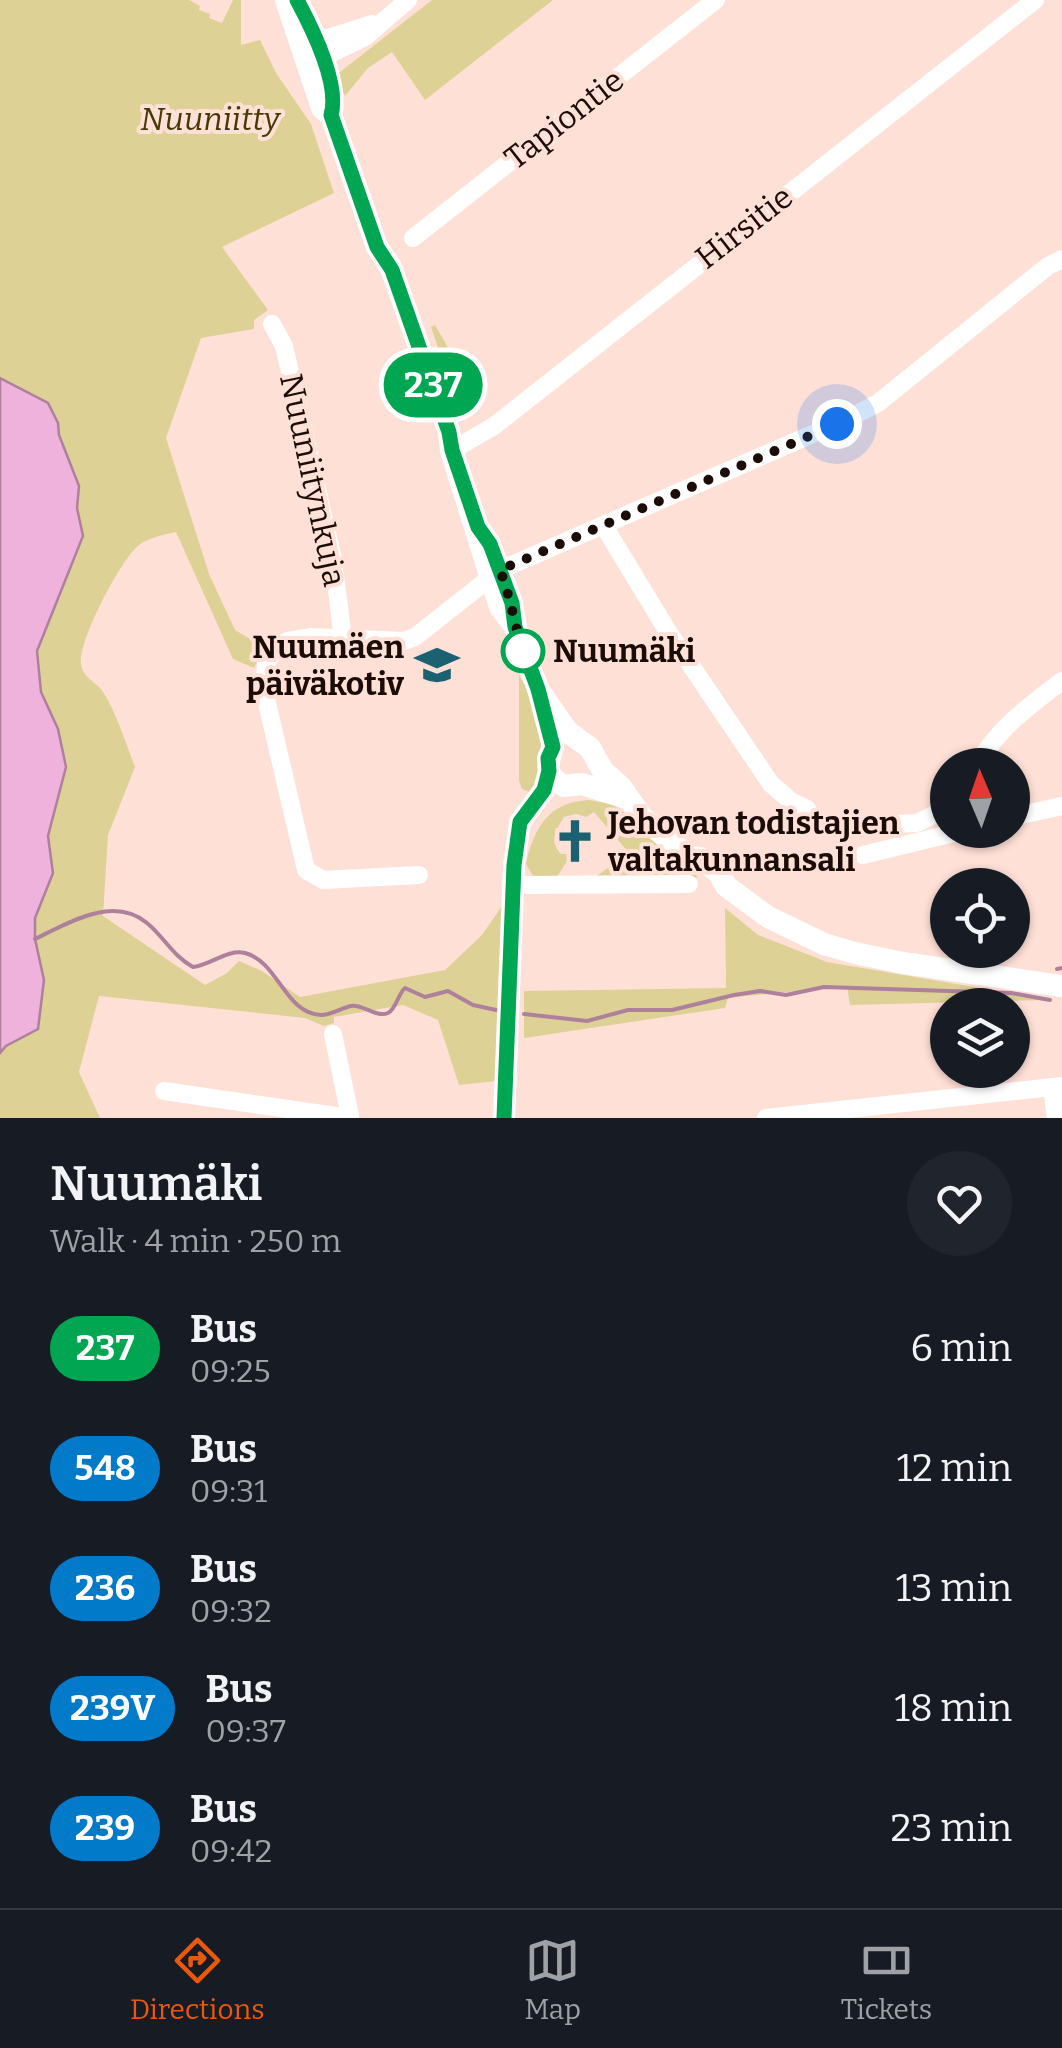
<!DOCTYPE html>
<meta charset="utf-8">
<style>
body{margin:0;font-family:Bitter,serif;background:#20242c;color:#f1f3f6;height:100vh;display:flex;flex-direction:column;font-size:38px;white-space:nowrap}
*{box-sizing:border-box;margin:0}
p{font-size:32px;color:#9ea1a6}
.icon{flex:none;width:55px;height:55px;fill:none;stroke:currentColor;stroke-width:2;stroke-linecap:round;stroke-linejoin:round}
.map{position:relative;height:1118px;overflow:hidden}
.drawer{display:flex;flex-direction:column;background:#171b24;flex:1}
.drawer>*{flex:none}
.badge{padding:0 20px;border-radius:32px;font-size:35px;line-height:65px}
.needle{width:65px;rotate:358deg}
.buttons{position:absolute;left:930px;top:748px;display:grid;gap:20px}
.buttons a{display:grid;place-items:center;width:100px;height:100px;border-radius:50%;background:#171b24;box-shadow:0 2px 8px #0004;font-size:50px}
.you{position:absolute;width:50px;height:50px;margin:-25px;border:8px solid #fff;border-radius:50%;background:#1a73e8;box-shadow:0 0 0 15px #1a73e833}
.map>.badge{position:absolute;translate:-50% -50%;box-shadow:0 0 0 5px #fff}
.round{display:grid;place-items:center;flex:none;width:105px;height:105px;border-radius:52px;background:#20242c}
.summary{display:flex;align-items:center;justify-content:space-between;height:170px;padding:0 50px}
h1{font-size:48px;font-weight:600;line-height:75px}
ul{padding:0;list-style:none}
li{display:flex;align-items:center;gap:30px;height:120px;padding:0 50px}
li div{flex:1}
li b{display:block;font-size:38px}
li em{font-style:normal}
li .badge{min-width:110px;font-weight:700;text-align:center}
.menu{display:flex;justify-content:space-around;align-items:center;height:140px;border-top:2px solid #363941;background:#171b24;font-size:28px;color:#9ea1a6}
.menu a{display:grid;justify-items:center;gap:5px}
.menu .on{color:#ea580c}
.map>svg:first-child{display:block}
</style>
<div class="map">
<svg width="1062" height="1118" viewBox="0 0 1062 1118">
<rect width="100%" height="100%" fill="#ffe0d7"/>
<g fill="#ddd196">
<path d="M0,0H189L200,6L199,10L210,14L209,18L222,23L233,0H241V45L260,40L276,73L311,124L334,193L222,247L268,310L254,320V329L201,338L166,438L209,574L235,630L264,647L254,668L233,659L176,532C163,535 150,537 139,545C121,559 78,641 81,664C83,677 92,680 100,688C114,705 127,746 135,767L108,835L103,916L205,985L227,973L239,961L262,971L300,997L445,970L482,935L504,903L496,1081L459,1085L438,1020L403,1005L334,1017V1023L324,1026L305,1018L99,996L79,1072L100,1118H0Z"/>
<path d="M432,0H553L425,100L392,52L368,68L345,96L338,79L340,72Z"/>
<path d="M435,325L470,386L473,410L460,413L431,327Z"/>
<path d="M519,675C542,713 553,752 535,794L522,789L519,781Z"/>
<path d="M589,800L605,803L609,800L698,877L688,880L595,877L608,868L614,876L635,860L594,812L586,817L576,814L564,817C555,832 549,840 561,854H569V858L555,880L533,876L526,864C534,827 549,802 589,800Z"/>
<path d="M725,908L758,935L827,962L1050,1000L850,1005L847,986L728,998L725,1008L524,1038V991L726,988Z"/>
</g>
<path fill="#eeb2dc" stroke="#af809c" stroke-width="2.5" d="M0,378L48,403L58,423L59,435L79,486L77,508L83,536L37,651L41,692L58,729L66,767L48,836L53,873L35,918V939L44,980L38,1029L6,1046L0,1053Z"/>
<g fill="none" stroke-linecap="round" stroke-linejoin="round">
<g stroke="#af809c" stroke-width="4">
<path d="M35,939C68,923 113,895 147,923C164,937 173,956 193,967C211,965 227,949 245,953C279,962 284,1013 321,1015C332,1015 341,1008 351,1006C363,1004 376,1018 388,1013C396,1009 398,994 405,988L425,997L448,991L473,1005L496,1010"/>
<path d="M1057,969L1062,968"/>
<path d="M524,1014L587,1021L628,1010H672L734,995L760,991L786,995L824,987L1011,993L1050,1000"/>
</g>
<g stroke="#fff" stroke-width="18">
<path d="M302,46L372,24"/>
<path d="M308,65L365,37L408,0"/>
<path d="M413,238L716,0"/>
<path d="M272,324L284,346L333,559L343,639"/>
<path d="M451,451L494,426L1035,0"/>
<path d="M604,526L667,630L771,784L792,802L807,809"/>
<path d="M977,765C998,728 1029,706 1062,681"/>
<path d="M1012,817L1062,806"/>
<path d="M876,825L917,823L948,808"/>
<path d="M863,855L966,830"/>
<path d="M419,875L323,880L306,870L264,690L266,663L278,646L287,641L310,637L404,641L415,637L500,570L847,419L878,403L1048,266L1062,259"/>
<path d="M513,885L689,884"/>
<path d="M333,1034L350,1116"/>
<path d="M1052,1087L1056,1118"/>
<path d="M164,1091L350,1118"/>
<path d="M504,1118L513,865L520,822L544,789L549,771"/>
<path d="M766,1118L1062,1086"/>
</g>
<g stroke="#fff" stroke-width="22">
<path d="M286,0L322,108L331,115L377,247L390,265L449,432L451,451L500,607L515,627"/>
<path d="M514,614C516,639 527,661 536,683C543,700 547,720 552,738C556,758 535,770 564,786L582,784L623,797"/>
<path d="M538,689L568,732L590,748L603,771L621,787L642,817L689,857L700,858L719,873L726,886L768,917L824,944L855,953L903,963L1062,986"/>
</g>
</g>
<g fill="none" stroke-linecap="round" stroke-linejoin="round">
<g stroke="#fff" stroke-width="22">
<path id="line" d="M297,0C312,28 340,84 331,115L377,247L392,270L449,432L452,450L478,527L490,544L512,603L515,627L538,689L553,747L548,758L549,771L544,790L520,822L514,865L504,1118"/>
</g>
<use href="#line" stroke="#00a651" stroke-width="15"/>
<path stroke="#1c0c07" stroke-width="10" stroke-dasharray="0 18" d="M523,651L525,657C515,628 511,599 500,570L837,424"/>
</g>
<defs>
<g id="school-bare" transform="scale(3.45)"><path d="M0-5L7-2L0 1L-7-2ZM-4 1L0 2.5L4 1V4Q0 6-4 4Z" fill="#1b6172" stroke="#ffe0d7" stroke-width="2.5" paint-order="stroke"/></g>
<g id="church-bare" transform="scale(3.45)"><path d="M-1.2-6h2.4v3.5h3.3v2.4h-3.3V6h-2.4V-.1h-3.3v-2.4h3.3Z" fill="#1b6172" stroke="#ffe0d7" stroke-width="2.5" paint-order="stroke"/></g>
</defs>
<g fill-rule="evenodd">
<use href="#school-bare" x="437" y="665"/>
<use href="#church-bare" x="575" y="841"/>
</g>
<circle fill="#fff" stroke="#00a651" stroke-width="5" cx="523" cy="651" r="20"/>
<g text-anchor="middle" stroke-width="8" stroke-linejoin="round" paint-order="stroke">
<g font-size="32" font-style="italic" fill="#453a03" stroke="#ffe0d7">
<text x="210" y="130">Nuuniitty</text>
</g>
<g font-size="32" fill="#1c0c07" stroke="#ffe0d7">
<text transform="translate(564 119) rotate(-38)" y="11">Tapiontie</text>
<text transform="translate(744 227) rotate(-38)" y="11">Hirsitie</text>
<text transform="translate(313 480) rotate(78)" y="11">Nuuniitynkuja</text>
</g>
<g font-size="32" font-weight="bold" fill="#1c0c07" stroke="#ffe0d7" text-anchor="end">
<text x="404" y="658">Nuumäen<tspan x="404" dy="37">päiväkotiv</tspan></text>
<text x="608" y="834" text-anchor="start">Jehovan todistajien<tspan x="608" dy="37">valtakunnansali</tspan></text>
</g>
<g font-size="32" font-weight="bold" fill="#1c0c07" stroke="#ffe0d7" text-anchor="start">
<text x="553" y="662">Nuumäki</text>
</g>
</g>
</svg>
<div class="buttons">
<a><svg class="needle" viewBox="-14 -14 28 28"><path d="M0-13l5 13h-10z" fill="#e53935"/><path d="M0 13l5-13h-10z" fill="#9ea1a6"/></svg></a>
<a><svg class="icon" aria-label="locate" viewBox="0 0 24 24"><circle cx="12" cy="12" r="6"/><path d="M12 2v4M12 18v4M2 12h4M18 12h4"/></svg></a>
<a><svg class="icon" aria-label="layers" viewBox="0 0 24 24"><path d="M12 4l9 5-9 5-9-5zM3 14l9 5 9-5"/></svg></a>
</div>
<div class="you" style="left:837px;top:424px"></div>
<b class="badge" style="left:433px;top:385px;background:#00a651;color:#fff">237</b>
</div>
<section class="drawer">
<div class="summary"><div><h1>Nuumäki</h1><p>Walk · 4 min · 250 m</p></div><a class="round"><svg class="icon" aria-label="heart" viewBox="0 0 24 24"><path d="M12 20l-8-8c-3-5 5-10 8-4 3-6 11-1 8 4z"/></svg></a></div>
<ul>
<li><span class="badge" style="background:#00a651;color:#fff">237</span><div><b>Bus</b><p>09:25</p></div><em>6 min</em></li>
<li><span class="badge" style="background:#007ac9;color:#fff">548</span><div><b>Bus</b><p>09:31</p></div><em>12 min</em></li>
<li><span class="badge" style="background:#007ac9;color:#fff">236</span><div><b>Bus</b><p>09:32</p></div><em>13 min</em></li>
<li><span class="badge" style="background:#007ac9;color:#fff">239V</span><div><b>Bus</b><p>09:37</p></div><em>18 min</em></li>
<li><span class="badge" style="background:#007ac9;color:#fff">239</span><div><b>Bus</b><p>09:42</p></div><em>23 min</em></li>
</ul>
</section>
<nav class="menu">
<a class="on"><svg class="icon" aria-label="directions" viewBox="0 0 24 24"><path d="M12 3l9 9-9 9-9-9zM9 14v-3h6M13 9l2 2-2 2"/></svg>Directions</a>
<a><svg class="icon" aria-label="map" viewBox="0 0 24 24"><path d="M3 6l6-2 6 2 6-2v14l-6 2-6-2-6 2zM9 4v14M15 6v14"/></svg>Map</a>
<a><svg class="icon" aria-label="tickets" viewBox="0 0 24 24"><path d="M3 7h18v10H3zM15 7v10"/></svg>Tickets</a>
</nav>
